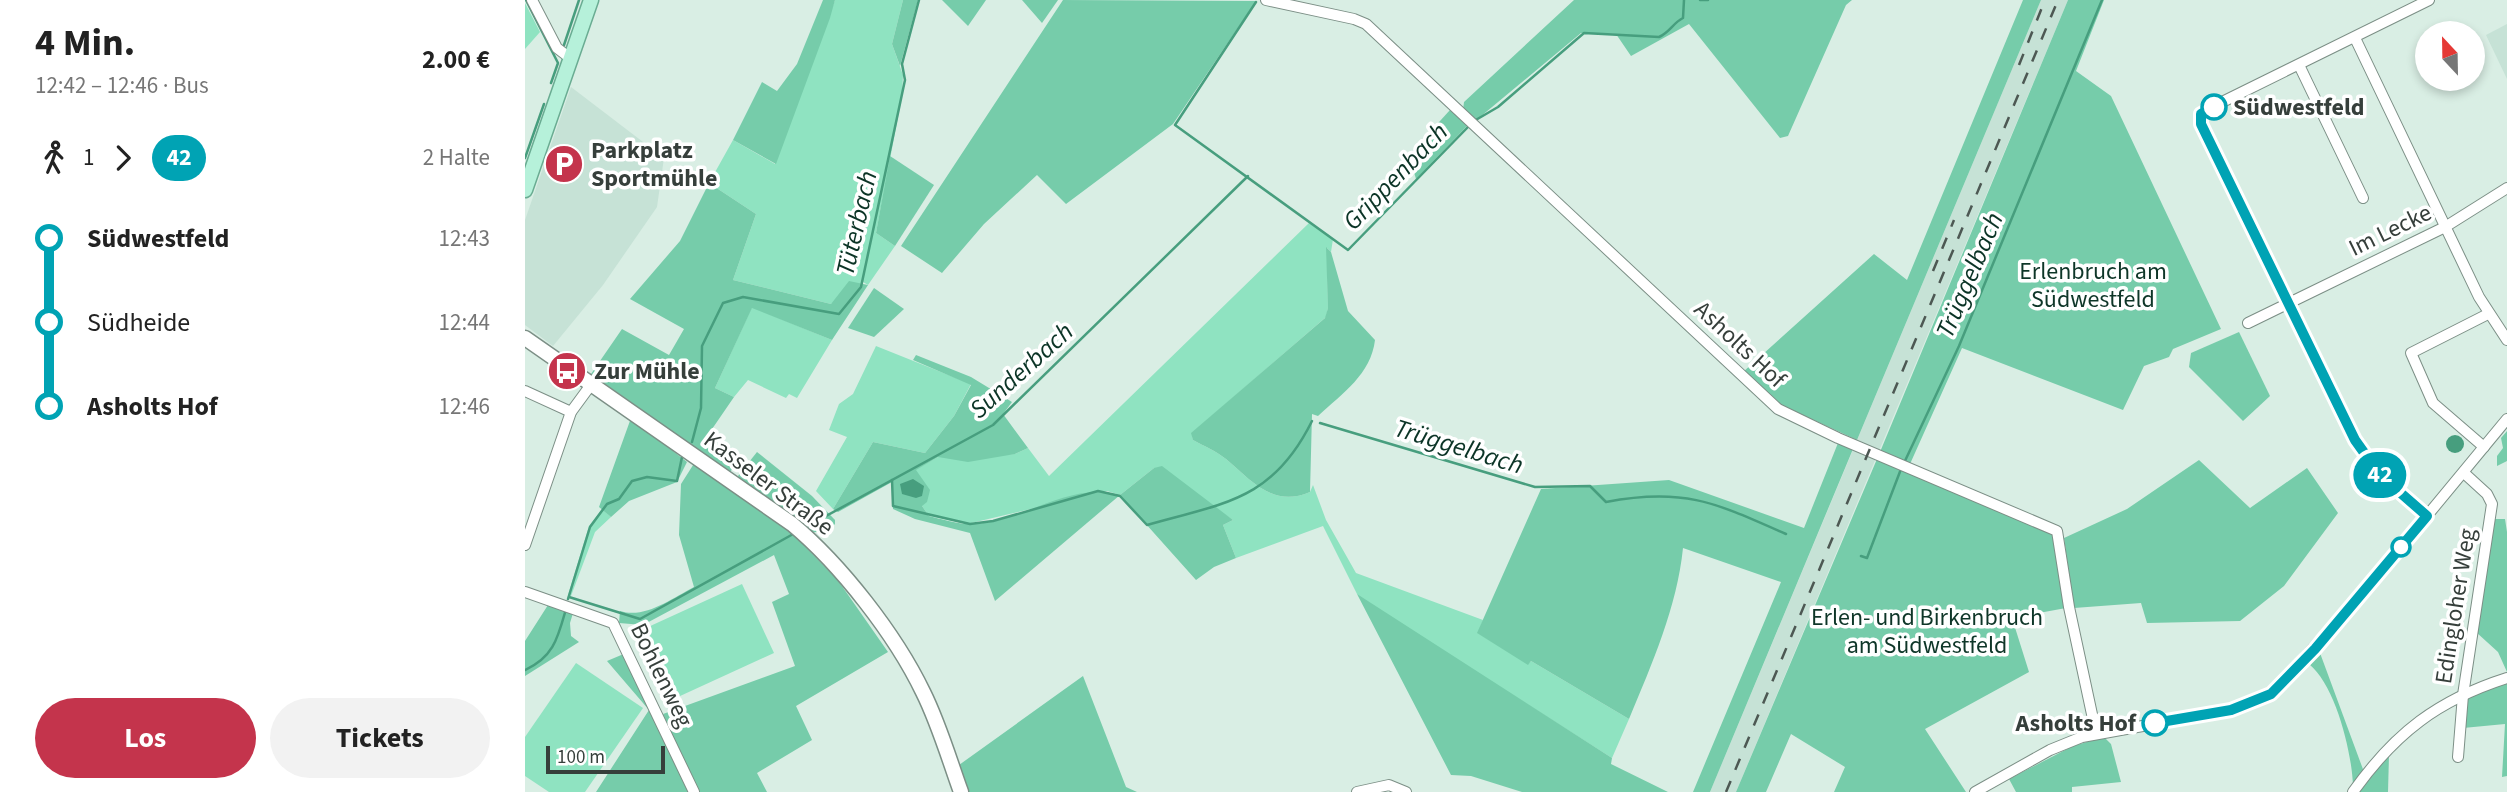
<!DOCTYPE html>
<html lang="de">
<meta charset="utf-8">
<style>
body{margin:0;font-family:"Source Sans 3",sans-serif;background:#f2f2f2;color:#222;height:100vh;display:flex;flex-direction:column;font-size:26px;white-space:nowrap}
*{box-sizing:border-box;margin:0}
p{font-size:23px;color:#767676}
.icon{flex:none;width:38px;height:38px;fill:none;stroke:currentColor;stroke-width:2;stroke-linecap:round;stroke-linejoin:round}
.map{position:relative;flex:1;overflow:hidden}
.side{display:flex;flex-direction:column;background:#fff;width:525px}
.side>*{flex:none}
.badge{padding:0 14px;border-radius:23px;font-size:24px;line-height:46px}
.needle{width:46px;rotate:338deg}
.fabs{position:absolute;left:1890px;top:21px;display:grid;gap:14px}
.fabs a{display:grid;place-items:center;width:70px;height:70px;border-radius:50%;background:#fff;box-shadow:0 4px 10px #0003;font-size:35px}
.scale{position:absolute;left:21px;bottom:18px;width:119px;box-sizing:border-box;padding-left:7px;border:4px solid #363f3b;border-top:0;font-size:19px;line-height:24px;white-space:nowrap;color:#363f3b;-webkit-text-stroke:5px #fff;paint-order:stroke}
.map>.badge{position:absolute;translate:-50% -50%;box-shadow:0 0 0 4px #fff}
.legs{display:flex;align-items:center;gap:10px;height:77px;padding:0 35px;font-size:23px}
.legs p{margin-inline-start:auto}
.overview{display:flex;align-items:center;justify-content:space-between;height:119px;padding:0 35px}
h1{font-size:38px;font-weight:700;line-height:52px}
.button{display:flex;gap:14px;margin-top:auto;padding:14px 35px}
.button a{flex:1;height:80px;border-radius:42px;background:#c4344c;color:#fff;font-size:28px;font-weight:700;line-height:80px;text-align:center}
.button a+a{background:#f2f2f2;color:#222}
ul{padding:0 35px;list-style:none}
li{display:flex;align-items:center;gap:24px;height:84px;font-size:26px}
li i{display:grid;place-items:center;width:10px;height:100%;margin:0 9px;background:currentColor}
li i::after{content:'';width:18px;height:18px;margin:-9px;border:5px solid;border-radius:50%;background:#fff}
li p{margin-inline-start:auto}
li:first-child i{background:linear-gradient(#0000 50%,currentColor 0)}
li:last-child i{background:linear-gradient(currentColor 50%,#0000 0)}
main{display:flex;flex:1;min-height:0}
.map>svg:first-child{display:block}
</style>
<main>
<section class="side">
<div class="overview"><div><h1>4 Min.</h1><p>12:42 – 12:46 · Bus</p></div><b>2.00 €</b></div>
<div class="legs"><svg class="icon" aria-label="walk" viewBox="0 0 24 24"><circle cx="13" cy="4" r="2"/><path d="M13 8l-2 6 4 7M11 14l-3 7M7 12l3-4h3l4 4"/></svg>1<svg class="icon" aria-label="forward" viewBox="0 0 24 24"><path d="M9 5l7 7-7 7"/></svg><b class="badge" style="background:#00a3b4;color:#fff">42</b><p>2 Halte</p></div>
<ul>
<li><i style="color:#00a3b4"></i><b>Südwestfeld</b><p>12:43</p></li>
<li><i style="color:#00a3b4"></i><span>Südheide</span><p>12:44</p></li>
<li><i style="color:#00a3b4"></i><b>Asholts Hof</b><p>12:46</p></li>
</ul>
<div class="button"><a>Los</a><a>Tickets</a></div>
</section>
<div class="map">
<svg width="1982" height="792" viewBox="0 0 1982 792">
<rect width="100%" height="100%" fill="#d9eee4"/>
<g fill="#c6e2d6">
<path d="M1516,0H1543L1211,792H1185Z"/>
<path d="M1982,24V79L1961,35Z"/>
<path d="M46,87L139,158L132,207L78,285L28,346L0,325V220Z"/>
</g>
<g fill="#8fe3c1">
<path d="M310,0H378L367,44L378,75L377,96L351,233L370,246L343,285L338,282L306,304L208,280L231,214L184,183L208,140L250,164Z"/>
<path d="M0,3L15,32L0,49Z"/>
<path d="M784,223L808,239L806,252L802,248L803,308L801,317L667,433L668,440C679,446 691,451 701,459C727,481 748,508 785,492L788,485L801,520L831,573L958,620L953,633L1003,664L1006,661L1104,719L1087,758L841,602L832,594L798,526L711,558L698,525L708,520L629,468L595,495L582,491L442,524L404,516L397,506L390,470L413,457L490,454L503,448L524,476Z"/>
<path d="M227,307L307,340L272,398L264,394L261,398L223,380L209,397L190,388Z"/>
<path d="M351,346L446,384L429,416L400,453L348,442L308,509L291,491L322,437L304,430L314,404L328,394Z"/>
<path d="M77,509L86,517L70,532L46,596L43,595L64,526Z"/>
<path d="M217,584L249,653L142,702L110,633Z"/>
<path d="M51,663L118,708L60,792H24L0,776V737Z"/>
</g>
<g fill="#76ccaa">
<path d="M298,0H310L305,18L251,164L208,140L237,82L252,91L272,64Z"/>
<path d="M378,0H393L375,66L367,44Z"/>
<path d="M417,0H461L443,26Z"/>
<path d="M497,0H533L517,23Z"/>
<path d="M538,0L731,1L648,124L541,204L512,175L459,224L417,273L376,246Z"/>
<path d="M1049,0H1327L1321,5L1263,136L1255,138L1164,24L1106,56L1091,34L1056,33L949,122L938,110L939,102Z"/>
<path d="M1498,0H1516L1332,440L1256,405L1218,372L1349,254L1382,280Z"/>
<path d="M1543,0H1579L1551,71L1586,96L1696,329L1648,349L1644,357L1619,366L1598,410L1437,348L1385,464L1355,452Z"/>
<path d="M925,110L943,125L891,179L884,155Z"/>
<path d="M365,156L409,185L370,246L351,233Z"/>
<path d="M184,183L231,214L208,280L306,304L324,281L343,285L307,340L227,308L190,388L209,397L185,432L218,456L205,472L66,374L97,329L144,355L159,329L105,299L155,241Z"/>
<path d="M801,247L806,252L823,311L850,340C846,374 818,393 793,416L787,414L785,492C748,508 727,481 701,459C691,451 679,446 668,440L666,433L800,318L803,308Z"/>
<path d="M349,288L379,309L349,337L323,328Z"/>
<path d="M1714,332L1745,396L1718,421L1664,367L1666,353Z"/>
<path d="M391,355L446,377L487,402L478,414L503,448L490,454L443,462L413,457L391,470L405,490L402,502L397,506L404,516C416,519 429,523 441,524C494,526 542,480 595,495L629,468L637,466L708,520L698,525L711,558L689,567L671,580L595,495L470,601L445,533L390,519L368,509L367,482L313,512L308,509L348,442L400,453L429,416L446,385L388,360Z"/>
<path d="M106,418L162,462L152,482L104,501L86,517L74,507Z"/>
<path d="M1982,431V461L1972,466V456L1978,448L1976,438Z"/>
<path d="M1313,443L1328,449L1185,792H1168L1256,582L1158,548C1152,607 1127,664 1104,719L1006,661L1003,665L952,633L1016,489L1144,480L1279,528Z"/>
<path d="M232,452L287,496L310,520V524L305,529L286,533L215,481L213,476Z"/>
<path d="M1352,459L1530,535L1541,608L1487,618L1504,672L1400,729L1441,792H1309L1320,767L1266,734L1241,792H1211Z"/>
<path d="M1674,460L1725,508L1782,468L1813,513L1759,586L1715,621L1622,623L1616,603L1549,608L1539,538L1602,509Z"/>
<path d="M170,462L267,533L312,579L363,652L271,706L287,740L232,773L242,792H173L138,714L270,666L247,602L264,594L249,555L118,625L94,623L95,611C120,619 146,599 169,587L154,535L156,484Z"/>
<path d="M1968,519H1980L1982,532V672L1973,652L1951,632Z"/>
<path d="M832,594L1087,758L1086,764L1143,792H997L946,776L926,775Z"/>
<path d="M23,605L48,613L45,623L46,636L54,642L0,676V641Z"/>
<path d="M101,653L166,792H71L124,710L82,661Z"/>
<path d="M1795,653L1839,772L1828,786C1827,753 1811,686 1784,664Z"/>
<path d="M558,676L601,787L612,792H443L434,765Z"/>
<path d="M1982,683V776L1977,777L1980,724L1938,728L1941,698Z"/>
<path d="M1579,737L1586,744L1596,782L1547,787V792H1491L1484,779L1548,746Z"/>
<path d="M1864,755L1863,792H1834Z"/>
</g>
<g fill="#479e7e">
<circle cx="1930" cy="444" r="9"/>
<path d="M388,479L399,486L397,496L391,498L377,494L375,484Z"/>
</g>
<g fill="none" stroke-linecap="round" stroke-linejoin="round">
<g stroke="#479e7e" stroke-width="2.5">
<path d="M1,0L33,63L26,83"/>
<path d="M1175,0H1183"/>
<path d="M731,2L650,125L823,250L943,127"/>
<path d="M39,45L54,0"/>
<path d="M949,121L973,107L1059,33L1134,37C1145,32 1148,23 1158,18L1159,0"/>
<path d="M0,158L19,104"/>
<path d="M795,423L1010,487L1065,486L1081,502C1159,487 1191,503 1261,534"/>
<path d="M167,442L176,408L177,346L198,303L218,297L314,314L336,287L380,80L377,64L394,0"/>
<path d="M1379,463L1434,346L1577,0"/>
<path d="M367,480L368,506L445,524L468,521L573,491L595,496L622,525C700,503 748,500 787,421"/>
<path d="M279,528L468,425L723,176"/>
<path d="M1336,556L1342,558L1376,469"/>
<path d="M44,597L115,619L270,533"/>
<path d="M43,599L65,527L82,504L94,499L107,481L122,477L152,481L157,457"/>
<path d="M0,670C29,657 33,637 41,609"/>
</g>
<g stroke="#7c8f86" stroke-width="12">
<g id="street">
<path d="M7,0L32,48L45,58"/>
<path d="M741,0L829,19L841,24L1253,409L1313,438L1532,531L1544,607L1571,733"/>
<path d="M1830,38L1954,297L1982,340"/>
<path d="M1774,65L1838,198"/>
<path d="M1723,323L1920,227L1982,188"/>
<path d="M0,391L46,412"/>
<path d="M1959,447L1908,403L1886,353L1963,314"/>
<path d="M1902,516L1855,475L1836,451L1675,121L1679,111L1904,0"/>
<path d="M0,545L46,412L68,382"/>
<path d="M0,592L88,623L169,792"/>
<path d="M1933,757L1938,695L1967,504L1962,494L1939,473"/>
<path d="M832,792L864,785L881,792"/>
<path d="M1450,792L1525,750L1557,737L1706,710L1746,694L1834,598L1982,419"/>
<path d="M1828,792C1870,733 1913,700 1982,678"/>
</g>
</g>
<g stroke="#7c8f86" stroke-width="17">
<path id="secondary" d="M0,338L267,524C316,565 370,634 398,692C414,724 424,759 436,792"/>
</g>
<g stroke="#6aac92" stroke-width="17">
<path id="primary" d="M0,190L66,0"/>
</g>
<use href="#street" stroke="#fff" stroke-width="10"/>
<use href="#secondary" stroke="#fff" stroke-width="14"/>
<use href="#primary" stroke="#b6f1da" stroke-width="14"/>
<g stroke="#4d5853" stroke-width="2.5" stroke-dasharray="12 12" stroke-linecap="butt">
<path d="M1494,65L1520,0"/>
<path d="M1408,271L1429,220"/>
<path d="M1201,792L1533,0"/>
</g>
</g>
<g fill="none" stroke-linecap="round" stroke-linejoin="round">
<g stroke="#fff" stroke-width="16">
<path id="line-1" d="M1630,723L1706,710L1746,694L1790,649L1902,516L1855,475L1830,440L1676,124V114L1689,107"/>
</g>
<use href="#line-1" stroke="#00a3b4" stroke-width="10"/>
</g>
<defs>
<g id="parking-disc" transform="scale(2.0125)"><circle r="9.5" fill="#c4344c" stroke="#fff"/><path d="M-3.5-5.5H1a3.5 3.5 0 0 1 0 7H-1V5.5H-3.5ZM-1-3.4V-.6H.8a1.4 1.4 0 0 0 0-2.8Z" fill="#fff"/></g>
<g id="bus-disc" transform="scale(2.0125)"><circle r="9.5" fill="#c4344c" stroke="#fff"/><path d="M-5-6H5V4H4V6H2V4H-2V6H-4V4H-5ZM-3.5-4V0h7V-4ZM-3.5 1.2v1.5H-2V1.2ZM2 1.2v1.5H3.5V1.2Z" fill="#fff"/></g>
</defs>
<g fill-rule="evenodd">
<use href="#parking-disc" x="39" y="164"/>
<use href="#bus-disc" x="42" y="371"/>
</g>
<g fill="#fff" stroke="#00a3b4" stroke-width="3.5">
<circle cx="1689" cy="107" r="12"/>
<circle cx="1876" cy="547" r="9"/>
<circle cx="1630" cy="723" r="12"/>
</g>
<g text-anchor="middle" stroke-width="7" stroke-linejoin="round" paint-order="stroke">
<g font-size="24" font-weight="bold" fill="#363f3b" stroke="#fff" text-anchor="start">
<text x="1708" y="115">Südwestfeld</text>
<text x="1611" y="731" text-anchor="end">Asholts Hof</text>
</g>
<g font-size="24" font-weight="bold" fill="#363f3b" stroke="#fff" text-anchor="start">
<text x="66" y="158">Parkplatz<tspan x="66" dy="28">Sportmühle</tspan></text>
<text x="69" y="379">Zur Mühle</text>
</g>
<g font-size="24" fill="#363f3b" stroke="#fff">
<text transform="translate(1865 230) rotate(-26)" y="8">Im Lecke</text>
<text transform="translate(1215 344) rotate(43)" y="8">Asholts Hof</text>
<text transform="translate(244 483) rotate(37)" y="8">Kasseler Straße</text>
<text transform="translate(1930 606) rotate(-81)" y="8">Edingloher Weg</text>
<text transform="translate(137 675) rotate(64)" y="8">Bohlenweg</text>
</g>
<g font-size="24" fill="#0e3628" stroke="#fff">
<text x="1568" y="279">Erlenbruch am<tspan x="1568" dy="28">Südwestfeld</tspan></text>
<text x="1402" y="625">Erlen- und Birkenbruch<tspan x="1402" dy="28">am Südwestfeld</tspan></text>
</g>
<g font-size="26" font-style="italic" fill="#0b3426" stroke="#fff">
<text transform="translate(870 176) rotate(-46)" y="9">Grippenbach</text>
<text transform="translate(331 223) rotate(-77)" y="9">Tüterbach</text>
<text transform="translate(1444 275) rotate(-67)" y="9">Trüggelbach</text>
<text transform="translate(496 370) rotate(-42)" y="9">Sunderbach</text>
<text transform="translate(934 446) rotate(17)" y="9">Trüggelbach</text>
</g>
</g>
</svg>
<div class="fabs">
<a><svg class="needle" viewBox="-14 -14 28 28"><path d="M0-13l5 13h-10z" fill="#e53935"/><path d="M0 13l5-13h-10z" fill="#767676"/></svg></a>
</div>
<div class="scale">100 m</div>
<b class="badge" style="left:1855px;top:475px;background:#00a3b4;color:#fff">42</b>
</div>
</main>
